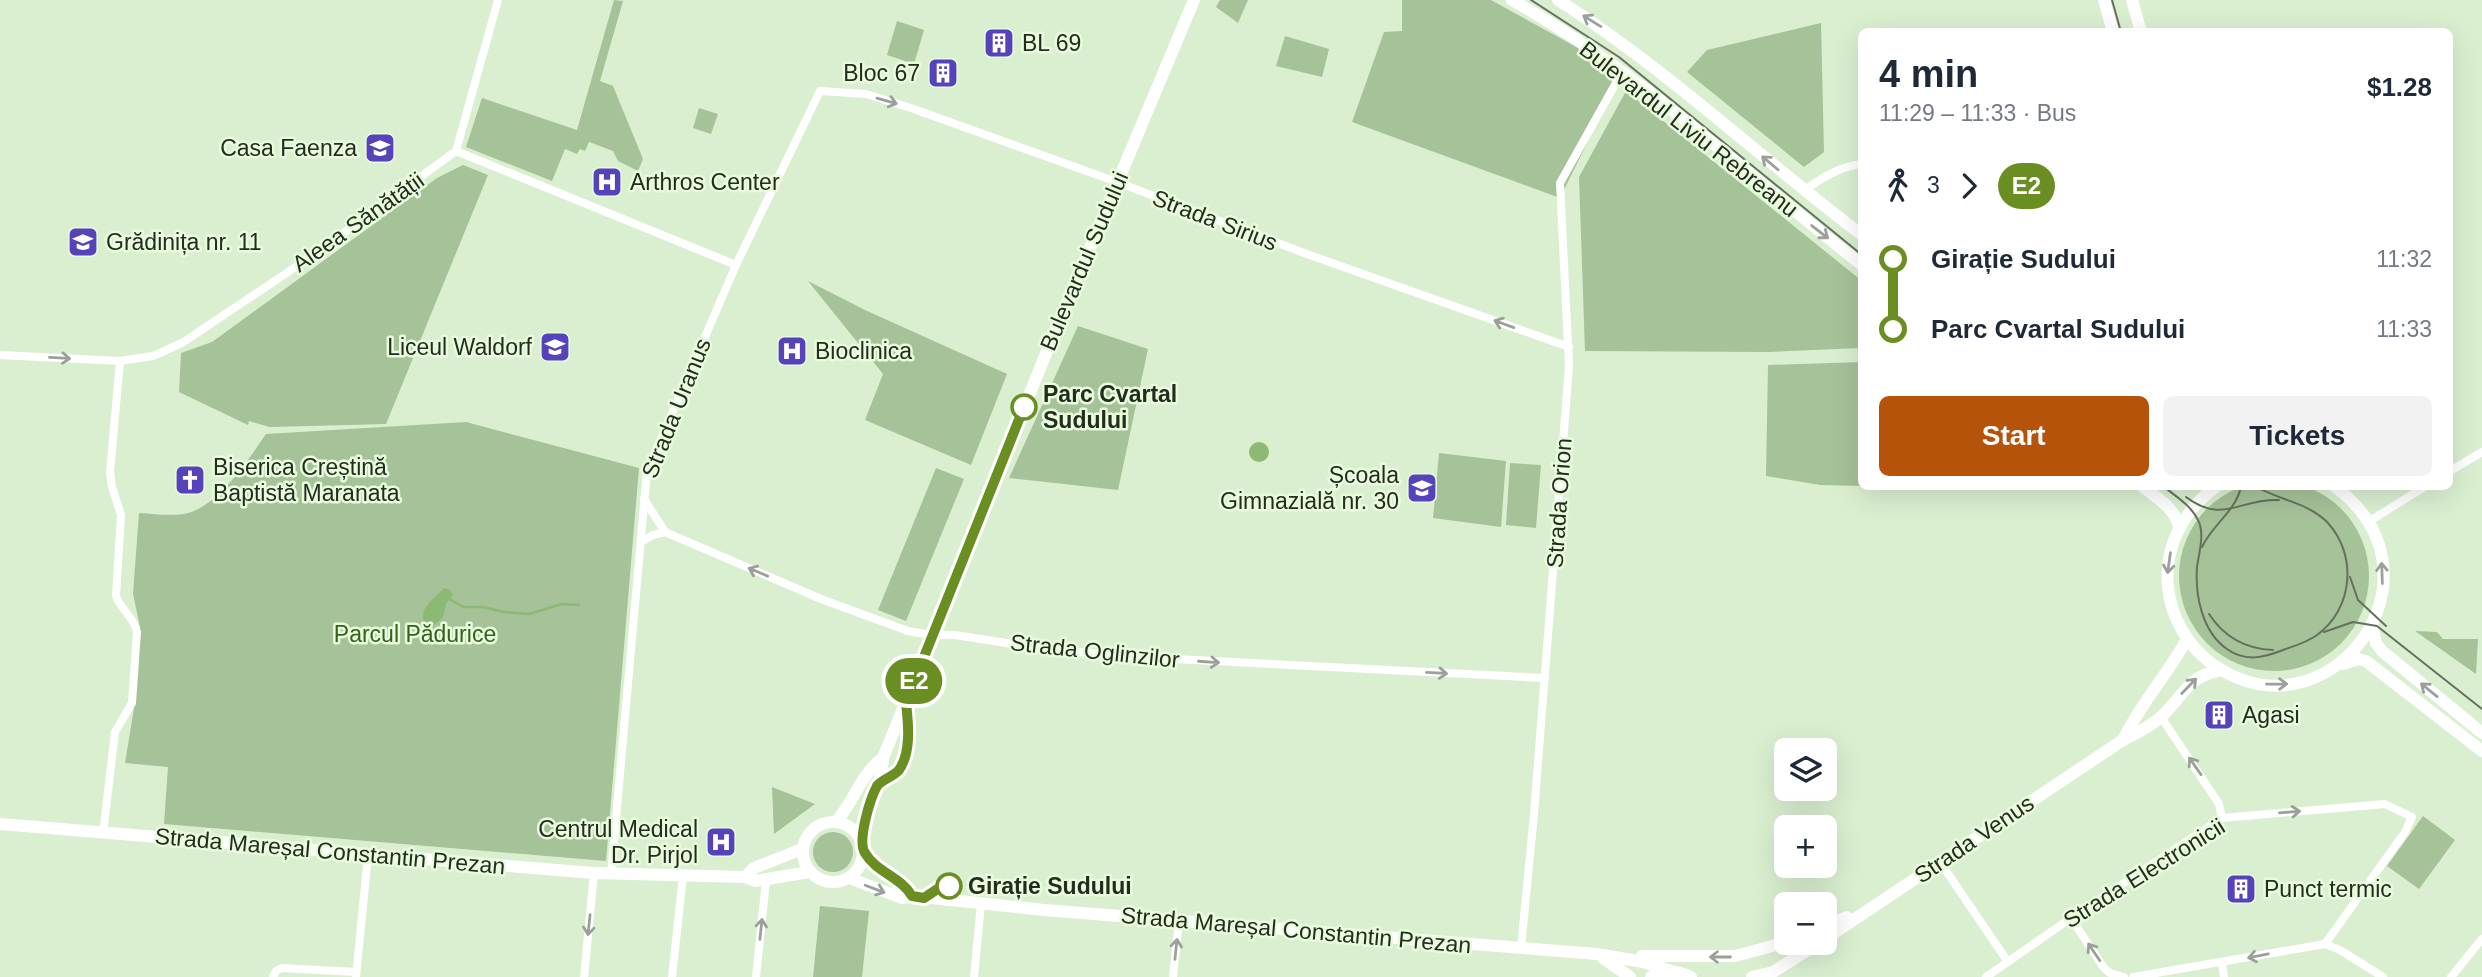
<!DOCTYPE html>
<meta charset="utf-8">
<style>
body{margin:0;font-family:Helvetica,sans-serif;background:#f2f2f3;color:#1f2937;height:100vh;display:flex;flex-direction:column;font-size:26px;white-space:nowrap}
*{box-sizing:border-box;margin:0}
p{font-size:23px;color:#747a83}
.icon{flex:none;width:38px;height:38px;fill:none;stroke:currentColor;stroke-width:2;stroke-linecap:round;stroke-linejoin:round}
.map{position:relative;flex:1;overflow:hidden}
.sheet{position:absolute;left:1858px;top:28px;width:595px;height:462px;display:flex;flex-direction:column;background:#fff;border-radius:10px;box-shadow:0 7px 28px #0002}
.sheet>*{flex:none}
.badge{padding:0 14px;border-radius:23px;font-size:24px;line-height:46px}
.fabs{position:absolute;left:1774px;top:738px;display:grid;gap:14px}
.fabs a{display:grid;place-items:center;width:63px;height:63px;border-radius:10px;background:#fff;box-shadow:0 7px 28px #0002;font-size:35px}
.map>.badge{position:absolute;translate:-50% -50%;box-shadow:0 0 0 4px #fff}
.legs{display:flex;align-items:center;gap:10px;height:77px;padding:0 21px;font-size:23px}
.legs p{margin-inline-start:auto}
.summary{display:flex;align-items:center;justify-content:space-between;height:119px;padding:0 21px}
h1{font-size:38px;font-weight:600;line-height:52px}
.primary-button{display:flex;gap:14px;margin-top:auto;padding:14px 21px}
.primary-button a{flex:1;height:80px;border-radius:10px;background:#b45309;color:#fff;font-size:28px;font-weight:600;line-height:80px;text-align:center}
.primary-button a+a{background:#f2f2f3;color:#1f2937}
ul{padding:0 21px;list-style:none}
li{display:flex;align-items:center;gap:24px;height:70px;font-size:26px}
li i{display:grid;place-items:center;width:10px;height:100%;margin:0 9px;background:currentColor}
li i::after{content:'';width:18px;height:18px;margin:-9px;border:5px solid;border-radius:50%;background:#fff}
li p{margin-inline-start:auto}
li:first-child i{background:linear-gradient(#0000 50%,currentColor 0)}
li:last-child i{background:linear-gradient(currentColor 50%,#0000 0)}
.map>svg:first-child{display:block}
</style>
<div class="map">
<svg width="2482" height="977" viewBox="0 0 2482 977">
<rect width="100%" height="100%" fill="#daefd0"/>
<g fill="#a6c298">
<path d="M614,0L623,1L600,81L613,86L643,159L638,171L618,161L613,151L589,142L585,151L580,149L577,154L565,149L552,181L466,147L482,98L577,130Z"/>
<path d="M1220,0H1248L1238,23L1216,7Z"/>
<path d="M1402,0H1491L1622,72L1560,198L1352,122L1384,32L1402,31Z"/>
<path d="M897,21L924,30L914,64L887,55Z"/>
<path d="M1821,23L1824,152L1804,167L1687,72L1707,50Z"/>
<path d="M1285,36L1329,49L1322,77L1276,66Z"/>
<path d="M1626,91L1862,281V348L1769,352L1585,351L1579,177Z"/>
<path d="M699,108L718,114L711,134L693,128Z"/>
<path d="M463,165L488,175L386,424L270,427L249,421L248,425L179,392L181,353L212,342L437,178Z"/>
<path d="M808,281L865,310L1007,374L971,465L865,420L883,374Z"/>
<path d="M1078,326L1148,349L1118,490L1009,478Z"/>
<path d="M1862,362V486L1820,485L1766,476L1768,365Z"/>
<path d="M466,422L639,468L606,861L164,824L168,767L125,763L134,708L140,627L133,594L139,513C154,514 170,516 184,514C218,508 248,460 266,434Z"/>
<path d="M1439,453L1506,461L1501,527L1433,518Z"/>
<path d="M1510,463L1541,465L1536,528L1506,525Z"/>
<path d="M936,468L964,479L906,621L878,610Z"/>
<circle cx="2274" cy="576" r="95"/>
<path d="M2415,631L2437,632L2443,639H2478L2476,674Z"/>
<path d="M772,787L815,804L774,834Z"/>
<path d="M2423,816L2455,840L2419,889L2387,866Z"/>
<circle cx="833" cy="852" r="20"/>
<path d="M820,906L869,911L862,977H813Z"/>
</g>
<g fill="#8cb973">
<circle cx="1259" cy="452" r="10"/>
<path d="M444,588L450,590L453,595L446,604L443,617L432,627H426C416,610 433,600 444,588Z"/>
</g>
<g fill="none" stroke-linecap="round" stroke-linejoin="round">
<path stroke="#8cb973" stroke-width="2.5" d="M451,600L463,607H484L503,612L529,614L562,604L579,605"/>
<g stroke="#fff" stroke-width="8">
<path d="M456,151L736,265"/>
<path d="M1804,191C1821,178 1840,166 1862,164"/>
<path d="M0,355L120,361L153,356L182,343L312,256L456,151L498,0"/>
<path d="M2450,471L2482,452"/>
<path d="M644,499L665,532L821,599L908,631L931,635H955L1044,649L1135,657L1545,678"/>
<path d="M2368,522L2426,486"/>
<path d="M641,542L653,535L665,532"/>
<path d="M2161,717L2219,804L2222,818"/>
<path d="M103,834L115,732L132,703L137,632C134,617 121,610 116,596L121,515L112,487L110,472L120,361"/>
<path d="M1940,862L2008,962"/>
<path d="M611,874L647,471L736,265L820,91L866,94L911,108L1117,182L1304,253L1569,347"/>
<path d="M2071,918L2104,968L2110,973L2124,977"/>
<path d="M1521,948L1534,814L1569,366L1560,183L1622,72"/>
<path d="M2222,962L2224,977"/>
<path d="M273,977L276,971L282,968L356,972"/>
<path d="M356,977L368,855"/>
<path d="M584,977L594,873"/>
<path d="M672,977L683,876"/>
<path d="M756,977L766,881"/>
<path d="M974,977L981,904"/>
<path d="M1173,977L1179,921"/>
<path d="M1986,977L2071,918L2222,818L2385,804L2412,817L2405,832L2325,944"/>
<path d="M2133,977L2325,944L2340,950L2383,977"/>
<path d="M2451,977L2482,939"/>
</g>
<g stroke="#fff" stroke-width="12">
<path d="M2123,740C2140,704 2168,674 2187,639"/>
<circle cx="833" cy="852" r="30"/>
<path d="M836,822C853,803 862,772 883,758"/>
<path d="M0,824L594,873L745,877L755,881L809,872"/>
<path d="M861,841C866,813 882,786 883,758L1053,336L1194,0"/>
<path d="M863,852C877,865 904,882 913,896"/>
<path d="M745,877L754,868L802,849"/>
<path d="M849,878L902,898L913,896L1044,910L1597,954L1643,962L1671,971"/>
<path d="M1825,926L1847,917"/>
<path d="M1825,939L2123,740C2136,733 2150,727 2161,717C2185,695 2186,677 2221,670"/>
<path d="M1642,956H1735L1787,942"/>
<path d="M1603,958L1630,977"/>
<path d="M1651,977C1665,969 1677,970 1691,977"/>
<path d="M1752,977L1773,972L1819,943"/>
</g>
<g stroke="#fff" stroke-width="12">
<path d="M1512,0C1640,72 1747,175 1862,265"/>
<path d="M1558,0C1667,69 1760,158 1862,235"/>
<path d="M2104,0L2113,32"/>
<path d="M2132,0L2141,32"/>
<path d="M2142,486C2156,497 2177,510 2179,528"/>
<path d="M2217,486C2184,509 2164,546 2168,587C2171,617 2187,645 2211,663C2327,747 2457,576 2334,486"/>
<path d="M2372,624L2376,643L2382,651L2482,733"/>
<path d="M2343,664L2358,659L2366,661L2482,751"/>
</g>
<g stroke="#65715e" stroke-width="2">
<path d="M1531,0L1619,57L1862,255"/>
<path d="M2112,0L2121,32"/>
<path d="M2163,486C2175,496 2191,505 2198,520C2205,533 2199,553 2197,567C2195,595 2202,632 2227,649C2245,662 2263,658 2283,650C2294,646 2306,643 2317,635C2353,609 2358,555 2327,522C2307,502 2278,500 2255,486"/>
<path d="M2186,497C2223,525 2240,498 2279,500"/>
<path d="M2202,547C2212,525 2237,510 2241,486"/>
<path d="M2350,577L2358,600L2386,626"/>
<path d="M2209,614C2224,637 2246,649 2273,650"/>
<path d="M2324,632L2353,622L2377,626L2482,709"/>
</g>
</g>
<defs><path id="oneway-shaft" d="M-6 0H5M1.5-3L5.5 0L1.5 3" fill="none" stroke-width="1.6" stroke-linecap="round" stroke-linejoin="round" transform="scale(1.75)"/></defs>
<g stroke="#9ca09b">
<use href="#oneway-shaft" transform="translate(1592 21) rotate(-148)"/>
<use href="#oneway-shaft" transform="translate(887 101) rotate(16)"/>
<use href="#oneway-shaft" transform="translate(1770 163) rotate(-140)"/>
<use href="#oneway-shaft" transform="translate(1820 232) rotate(38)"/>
<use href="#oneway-shaft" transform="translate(1504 324) rotate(-160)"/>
<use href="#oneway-shaft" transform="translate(60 358) rotate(3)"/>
<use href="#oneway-shaft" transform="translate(2169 563) rotate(98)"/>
<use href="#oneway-shaft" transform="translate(758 572) rotate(-157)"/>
<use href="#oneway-shaft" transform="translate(2382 573) rotate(-92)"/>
<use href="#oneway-shaft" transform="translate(1209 662) rotate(4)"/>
<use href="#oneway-shaft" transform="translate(1437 673) rotate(3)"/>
<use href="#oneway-shaft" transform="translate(2277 684) rotate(-1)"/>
<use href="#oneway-shaft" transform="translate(2189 686) rotate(-46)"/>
<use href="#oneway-shaft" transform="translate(2429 690) rotate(-141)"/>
<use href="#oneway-shaft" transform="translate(2195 766) rotate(-125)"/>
<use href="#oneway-shaft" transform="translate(2290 812) rotate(-5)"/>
<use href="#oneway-shaft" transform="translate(875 889) rotate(21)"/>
<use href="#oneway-shaft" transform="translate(589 925) rotate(96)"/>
<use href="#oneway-shaft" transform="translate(761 929) rotate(-84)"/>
<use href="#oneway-shaft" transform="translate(1176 949) rotate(-84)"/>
<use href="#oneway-shaft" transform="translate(2094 952) rotate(-124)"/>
<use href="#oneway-shaft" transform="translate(2258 956) rotate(169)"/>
<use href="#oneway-shaft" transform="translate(1720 957) rotate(180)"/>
</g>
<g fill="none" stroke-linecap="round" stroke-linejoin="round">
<g stroke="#fff" stroke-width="16">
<path id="line-1" d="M949,886L939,888L924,898L912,896C901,877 876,872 865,853C857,841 870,799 877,786C882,779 893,777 899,770C912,751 908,722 906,702L1024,407"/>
</g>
<use href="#line-1" stroke="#6b8e23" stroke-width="10"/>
</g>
<defs>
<g id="building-square" transform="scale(1.575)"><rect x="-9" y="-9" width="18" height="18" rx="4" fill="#5642ba" stroke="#e8fcdd"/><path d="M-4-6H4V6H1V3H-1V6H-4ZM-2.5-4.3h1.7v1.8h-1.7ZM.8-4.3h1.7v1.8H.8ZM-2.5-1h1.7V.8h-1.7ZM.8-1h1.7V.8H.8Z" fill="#fff"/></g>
<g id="school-square" transform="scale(1.575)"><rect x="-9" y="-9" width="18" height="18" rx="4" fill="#5642ba" stroke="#e8fcdd"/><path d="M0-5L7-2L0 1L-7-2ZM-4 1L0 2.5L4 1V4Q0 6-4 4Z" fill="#fff"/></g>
<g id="hospital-square" transform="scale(1.575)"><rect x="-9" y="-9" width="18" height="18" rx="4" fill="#5642ba" stroke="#e8fcdd"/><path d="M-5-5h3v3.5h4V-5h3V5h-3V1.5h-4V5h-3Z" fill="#fff"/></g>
<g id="church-square" transform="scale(1.575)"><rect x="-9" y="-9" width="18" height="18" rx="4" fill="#5642ba" stroke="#e8fcdd"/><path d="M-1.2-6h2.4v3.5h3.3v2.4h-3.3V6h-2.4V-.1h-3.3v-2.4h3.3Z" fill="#fff"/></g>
</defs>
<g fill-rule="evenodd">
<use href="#building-square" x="999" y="43"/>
<use href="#building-square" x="943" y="73"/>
<use href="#school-square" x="380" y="148"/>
<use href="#hospital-square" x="607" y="182"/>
<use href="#school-square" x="83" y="242"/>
<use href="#school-square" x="555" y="347"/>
<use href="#hospital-square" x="792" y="351"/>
<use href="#church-square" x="190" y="480"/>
<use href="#school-square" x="1422" y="488"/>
<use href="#building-square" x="2219" y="715"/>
<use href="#hospital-square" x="721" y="842"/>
<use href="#building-square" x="2241" y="889"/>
</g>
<g fill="#fff" stroke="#6b8e23" stroke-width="3.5">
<circle cx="1024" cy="407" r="12"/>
<circle cx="949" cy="886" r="12"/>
</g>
<g text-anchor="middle" stroke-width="5" stroke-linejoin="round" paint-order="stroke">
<g font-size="23" fill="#242c20" stroke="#e8fcdd" text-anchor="start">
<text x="1022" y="51">BL 69</text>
<text x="920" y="81" text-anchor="end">Bloc 67</text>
<text x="357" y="156" text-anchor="end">Casa Faenza</text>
<text x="630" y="190">Arthros Center</text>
<text x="106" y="250">Grădinița nr. 11</text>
<text x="532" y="355" text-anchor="end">Liceul Waldorf</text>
<text x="815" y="359">Bioclinica</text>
<text x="213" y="475">Biserica Creștină<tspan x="213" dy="26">Baptistă Maranata</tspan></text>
<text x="1399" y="483" text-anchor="end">Școala<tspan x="1399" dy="26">Gimnazială nr. 30</tspan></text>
<text x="2242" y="723">Agasi</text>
<text x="698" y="837" text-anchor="end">Centrul Medical<tspan x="698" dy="26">Dr. Pirjol</tspan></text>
<text x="2264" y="897">Punct termic</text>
</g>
<g font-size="23" fill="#242c20" stroke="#e8fcdd">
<text transform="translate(1689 129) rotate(38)" y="8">Bulevardul Liviu Rebreanu</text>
<text transform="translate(1215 220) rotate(21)" y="8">Strada Sirius</text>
<text transform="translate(358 222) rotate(-35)" y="8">Aleea Sănătății</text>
<text transform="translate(1084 261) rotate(-67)" y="8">Bulevardul Sudului</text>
<text transform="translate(676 408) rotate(-68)" y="8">Strada Uranus</text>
<text transform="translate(1559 503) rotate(-86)" y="8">Strada Orion</text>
<text transform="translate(1095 651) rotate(6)" y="8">Strada Oglinzilor</text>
<text transform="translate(1974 839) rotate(-34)" y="8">Strada Venus</text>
<text transform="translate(330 851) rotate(5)" y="8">Strada Mareșal Constantin Prezan</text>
<text transform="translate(2144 873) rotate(-32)" y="8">Strada Electronicii</text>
<text transform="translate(1296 930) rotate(5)" y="8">Strada Mareșal Constantin Prezan</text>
</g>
<g font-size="23" font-weight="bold" fill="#242c20" stroke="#e8fcdd" text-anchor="start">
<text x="1043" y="402">Parc Cvartal<tspan x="1043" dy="26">Sudului</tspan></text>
<text x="968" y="894">Girație Sudului</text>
</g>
<g font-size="23" fill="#376019" stroke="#e8fcdd">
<text x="415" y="642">Parcul Pădurice</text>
</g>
</g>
</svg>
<div class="fabs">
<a><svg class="icon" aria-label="layers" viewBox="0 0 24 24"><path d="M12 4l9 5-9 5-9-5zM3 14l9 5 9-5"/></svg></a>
<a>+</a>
<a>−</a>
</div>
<b class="badge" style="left:914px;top:681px;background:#6b8e23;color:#fff">E2</b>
<section class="sheet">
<div class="summary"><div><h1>4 min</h1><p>11:29 – 11:33 · Bus</p></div><b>$1.28</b></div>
<div class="legs"><svg class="icon" aria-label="walk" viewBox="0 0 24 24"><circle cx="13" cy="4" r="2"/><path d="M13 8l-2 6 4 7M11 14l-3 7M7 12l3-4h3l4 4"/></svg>3<svg class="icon" aria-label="forward" viewBox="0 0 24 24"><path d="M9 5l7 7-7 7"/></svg><b class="badge" style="background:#6b8e23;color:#fff">E2</b></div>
<ul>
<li><i style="color:#6b8e23"></i><b>Girație Sudului</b><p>11:32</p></li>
<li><i style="color:#6b8e23"></i><b>Parc Cvartal Sudului</b><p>11:33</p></li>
</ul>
<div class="primary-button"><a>Start</a><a>Tickets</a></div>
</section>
</div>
